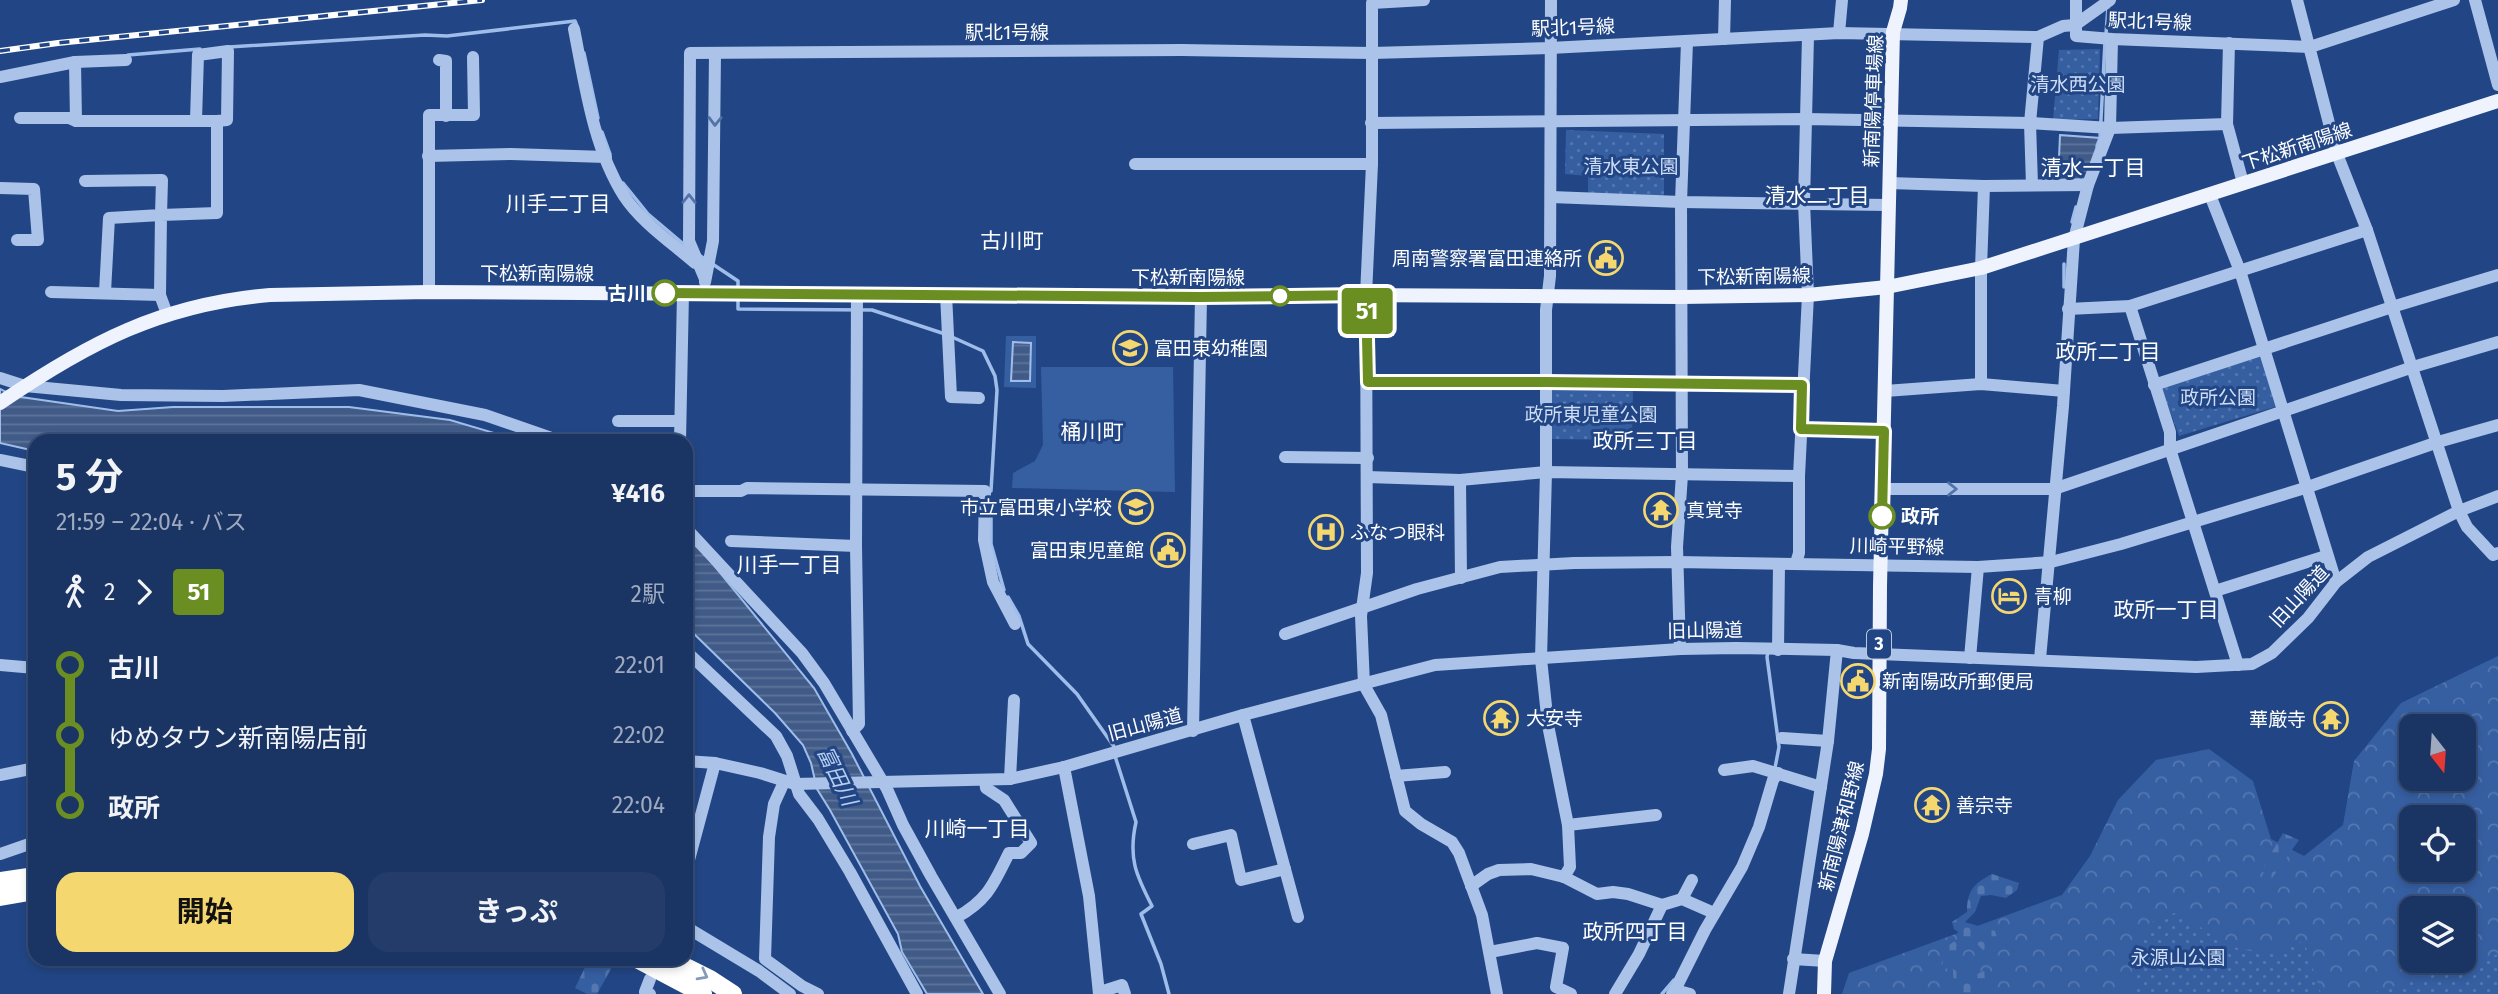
<!DOCTYPE html>
<html lang="ja">
<meta charset="utf-8">
<style>
body{margin:0;font-family:"Fira Sans","Noto Sans JP",sans-serif;background:#233c6a;color:#f1f3f6;height:100vh;display:flex;flex-direction:column;font-size:26px;white-space:nowrap}
*{box-sizing:border-box;margin:0}
p{font-size:23px;color:#9faabf}
.icon{flex:none;width:38px;height:38px;fill:none;stroke:currentColor;stroke-width:2;stroke-linecap:round;stroke-linejoin:round}
.map{position:relative;flex:1;overflow:hidden}
.details{position:absolute;left:28px;top:434px;width:665px;height:532px;display:flex;flex-direction:column;background:#1a3464;border-radius:21px;box-shadow:0 4px 10px #0003,0 0 0 2px #384f78}
.details>*{flex:none}
.badge{padding:0 14px;border-radius:5px;font-size:24px;line-height:46px}
.needle{width:46px;rotate:163deg}
.fabs{position:absolute;left:2399px;top:714px;display:grid;gap:14px}
.fabs a{display:grid;place-items:center;width:77px;height:77px;border-radius:14px;background:#1a3464;box-shadow:0 4px 10px #0003,0 0 0 2px #384f78;font-size:35px}
.map>.badge{position:absolute;translate:-50% -50%;box-shadow:0 0 0 4px #fff}
.legs{display:flex;align-items:center;gap:10px;height:77px;padding:0 28px;font-size:23px}
.legs p{margin-inline-start:auto}
.overview{display:flex;align-items:center;justify-content:space-between;height:119px;padding:0 28px}
h1{font-size:38px;font-weight:700;line-height:52px}
.action{display:flex;gap:14px;margin-top:auto;padding:14px 28px}
.action a{flex:1;height:80px;border-radius:21px;background:#f4d76e;color:#111;font-size:28px;font-weight:700;line-height:80px;text-align:center}
.action a+a{background:#233c6a;color:#f1f3f6}
ul{padding:0 28px;list-style:none}
li{display:flex;align-items:center;gap:24px;height:70px;font-size:26px}
li i{display:grid;place-items:center;width:10px;height:100%;margin:0 9px;background:currentColor}
li i::after{content:'';width:18px;height:18px;margin:-9px;border:5px solid;border-radius:50%;background:#1a3464}
li p{margin-inline-start:auto}
li:first-child i{background:linear-gradient(#0000 50%,currentColor 0)}
li:last-child i{background:linear-gradient(currentColor 50%,#0000 0)}
.map>svg:first-child{display:block}
</style>
<div class="map">
<svg width="2498" height="994" viewBox="0 0 2498 994">
<defs>
<pattern id="forest-crowns" width="20" height="18" patternUnits="userSpaceOnUse" patternTransform="scale(1.75)"><rect width="20" height="18" fill="#365fa2"/><path d="M2 6a3 3 0 1 1 6 0M12 15a3 3 0 1 1 6 0" fill="none" stroke="#5477b0"/></pattern>
<pattern id="cemetery-stones" width="16" height="16" patternUnits="userSpaceOnUse" patternTransform="scale(1.75)"><rect width="16" height="16" fill="#365fa2"/><path d="M2 7V4a2 2 0 0 1 4 0v3zM10 15v-3a2 2 0 0 1 4 0v3z" fill="#5477b0"/></pattern>
<pattern id="park-dots" width="8" height="8" patternUnits="userSpaceOnUse" patternTransform="scale(1.75)"><rect width="8" height="8" fill="#365fa2"/><path d="M2 2h.1M6 6h.1" fill="none" stroke="#5477b0" stroke-width="1.8" stroke-linecap="round"/></pattern>
<pattern id="water-rules" width="6" height="5" patternUnits="userSpaceOnUse" patternTransform="scale(1.75)"><rect width="6" height="5" fill="#415b88"/><path d="M0 2.5h6" fill="none" stroke="#5e749a"/></pattern>
</defs>
<rect width="100%" height="100%" fill="#224685"/>
<path fill="url(#forest-crowns)" fill-rule="evenodd" d="M2498,656V994H1842L1849,973L2062,895L2090,856L2118,800L2156,760L2209,749L2253,781L2271,839L2304,856L2343,825L2354,761L2401,703ZM2412,726H2464V779H2412ZM2412,817H2464V870H2412ZM2412,908H2464V961H2412Z"/>
<g fill="url(#cemetery-stones)">
<path d="M2283,833L2299,840L2272,878L2261,871Z"/>
<path d="M1992,874L2019,883L2017,890L2006,898L1991,895L1981,896L1975,912L1965,922L1995,931L1998,942L1983,950L1973,940L1956,947L1966,979L1986,970V994H1954L1953,970L1940,967L1948,946L1957,939L1958,932L1954,929L1952,922L1967,912C1967,891 1973,884 1992,874Z"/>
<path d="M589,959H596L612,967L597,994H587L575,988Z"/>
</g>
<g fill="url(#park-dots)">
<path d="M2100,49L2098,119L2053,120L2059,50Z"/>
<path d="M1566,130L1664,134V199L1588,197V176L1565,174Z"/>
<path d="M2262,354L2278,406L2179,436L2161,386Z"/>
<path d="M1633,388L1632,440L1550,439V389Z"/>
<path d="M2180,911C2210,935 2231,955 2273,951C2283,950 2294,944 2304,941L2321,994H2133L2134,972L2149,923Z"/>
<path d="M2498,954V994H2369Z"/>
</g>
<g fill="#365fa2">
<path d="M1006,336H1036V388L1004,387Z"/>
<path d="M1041,367H1173L1175,492L1012,488L1013,473L1035,461L1043,445Z"/>
</g>
<g fill="url(#water-rules)" stroke="#9fbdea" stroke-width="2">
<path d="M2060,135L2100,138L2085,179L2058,180Z"/>
<path d="M1013,342L1031,343L1030,381H1011Z"/>
<path d="M0,389L14,396L118,411L173,407H349L450,420L521,441H35V451L0,443Z"/>
<path d="M686,531L814,688L852,754L920,886L983,994H927L902,952L898,934L830,810L817,789L811,763L803,745L775,713L686,626Z"/>
</g>
<g fill="none" stroke-linecap="round" stroke-linejoin="round">
<g stroke="#9fbdea" stroke-width="3.5">
<path d="M2106,34L2108,7"/>
<path d="M229,47L425,35L447,36L575,21L577,26"/>
<path d="M584,53L598,118"/>
<path d="M128,55L200,49"/>
<path d="M602,132L610,154"/>
<path d="M2097,146L2100,138L2105,42"/>
<path d="M623,183L648,214L687,247"/>
<path d="M2072,222L2076,207"/>
<path d="M699,255L738,281V289"/>
<path d="M2064,287V264"/>
<path d="M738,297V309L872,310L945,334"/>
<path d="M952,337L983,351L995,376L997,390L991,491"/>
<path d="M991,513V544L1004,590"/>
<path d="M1008,597L1019,616L1028,644L1077,694L1115,748"/>
<path d="M1768,652L1767,657L1779,747L1775,768"/>
<path d="M1115,756L1136,822C1128,858 1136,875 1152,906L1141,914L1161,964L1169,994"/>
<path d="M1662,994L1674,980"/>
</g>
<g stroke="#abc3e9" stroke-width="12">
<path d="M1424,0L1372,3V164L1366,295L1367,573L1361,616L1364,685L1381,715L1405,811L1421,824L1452,842L1459,853L1482,915L1497,994"/>
<path d="M1551,0L1550,276L1546,310V472L1541,659L1548,725L1568,825L1570,867L1564,877"/>
<path d="M2076,0V36L2112,39L2310,47L2454,0"/>
<path d="M2297,0L2337,154L2367,230L2459,511L2467,527L2493,555L2498,553"/>
<path d="M2475,0L2498,85"/>
<path d="M574,29C585,85 593,147 624,196C641,222 672,243 695,263"/>
<path d="M1839,33L1842,0"/>
<path d="M1724,39L1725,0"/>
<path d="M439,60L446,61V116"/>
<path d="M75,62L126,60"/>
<path d="M0,77L75,62L76,121H217L227,120L228,51L198,55L196,120"/>
<path d="M20,118H69L76,121"/>
<path d="M1371,123L1806,119L2030,123L2110,128L2227,124L2229,43"/>
<path d="M2227,124L2243,183"/>
<path d="M428,156L511,154L606,157"/>
<path d="M1135,164H1372"/>
<path d="M85,181L162,180L161,215L109,218L105,292"/>
<path d="M1889,183L1984,186L2088,185"/>
<path d="M2032,185L2030,123L2038,37"/>
<path d="M0,188L34,189L38,240H17"/>
<path d="M2210,195L2240,271L2336,582"/>
<path d="M1551,197L1681,202L1888,205"/>
<path d="M705,279L689,241L690,53L1182,50L1372,53L1550,48L1839,33L2038,37L2063,26L2075,25L2110,0"/>
<path d="M705,282L713,241L715,53"/>
<path d="M51,292L160,295"/>
<path d="M429,292V115H474L473,57"/>
<path d="M946,294L951,397L979,398"/>
<path d="M2130,306L2170,432V449L2238,665"/>
<path d="M2068,309L2130,306L2367,230"/>
<path d="M167,314L160,295L161,215L217,213V121"/>
<path d="M0,378L25,386L121,395L223,396L359,390L485,415L560,441"/>
<path d="M1368,382H1546L1802,385"/>
<path d="M1981,384V268L1984,186"/>
<path d="M2154,385L2392,307L2498,275"/>
<path d="M1885,391L1981,384L2064,391"/>
<path d="M618,421H680"/>
<path d="M1801,429L1884,431"/>
<path d="M680,441L683,293"/>
<path d="M1285,457L1368,458"/>
<path d="M0,460L35,467"/>
<path d="M1367,477L1460,480L1546,472L1799,476"/>
<path d="M1460,480L1461,578"/>
<path d="M1883,489H2054L2413,367L2498,342"/>
<path d="M686,491H741L747,488L985,491L984,540L993,582L1015,624"/>
<path d="M686,528L802,653L824,683L887,789L903,825L931,876L1000,994"/>
<path d="M731,541L856,546"/>
<path d="M1796,563L1799,553V476L1808,295L1804,202L1808,36"/>
<path d="M2215,591L2326,556"/>
<path d="M1285,634L1417,589L1500,567L1574,563L1677,562L1978,567L2051,562L2121,544L2305,488L2438,442L2498,425"/>
<path d="M1680,649L1677,547L1682,475L1681,202L1687,42"/>
<path d="M1778,650L1779,564"/>
<path d="M686,651L776,736L787,756L799,794L818,819L850,872L917,994"/>
<path d="M1970,658L1978,567"/>
<path d="M2040,659L2063,406L2074,239L2088,185L2110,128L2112,39"/>
<path d="M0,665L35,668"/>
<path d="M1243,715L1298,917"/>
<path d="M852,731L859,724L856,546L857,294"/>
<path d="M1193,731L1201,297"/>
<path d="M1782,738L1828,741"/>
<path d="M686,761L715,763L760,773L795,784L1010,779L1064,767L1243,715L1435,665L1680,649L1736,648L1837,650L1854,653L2196,667L2252,664L2272,653L2308,618L2336,582L2368,557L2459,511L2498,496"/>
<path d="M1064,767L1089,896L1099,994"/>
<path d="M1724,770L1753,766L1821,787"/>
<path d="M0,775L35,768"/>
<path d="M1396,776L1445,772"/>
<path d="M1010,779L1014,700"/>
<path d="M784,782L774,804L769,837L765,959L802,986L818,994"/>
<path d="M1568,825L1656,815"/>
<path d="M1193,844L1231,835L1241,880L1285,869"/>
<path d="M0,854L35,842"/>
<path d="M686,871L715,763"/>
<path d="M1471,886L1488,874L1499,870L1531,869L1564,877L1597,894L1613,892L1628,894L1662,905L1639,954L1615,994"/>
<path d="M1682,899L1692,880"/>
<path d="M1662,905L1682,899L1714,913"/>
<path d="M957,917C988,900 994,883 1009,853H1021L1031,843L1004,800L986,788L985,780"/>
<path d="M686,927L759,971L790,994"/>
<path d="M1490,952L1537,943L1563,948L1556,987L1571,994"/>
<path d="M1793,959L1825,961"/>
<path d="M1675,990L1705,930L1742,867L1759,827L1773,780L1778,773"/>
<path d="M1100,992L1122,985L1125,994"/>
<path d="M650,994L645,992L650,979"/>
<path d="M1672,994L1675,990L1690,994"/>
<path d="M1789,994L1828,741L1837,650"/>
</g>
<g stroke="#eef3fe" stroke-width="14">
<path d="M0,403C88,343 162,304 270,295L429,292L1201,297L1347,295L1681,297L1808,295L1887,287L1981,268L2498,101"/>
<path d="M1824,994L1825,961L1862,834L1876,774L1879,749L1880,586L1893,32L1900,8L1901,0"/>
</g>
<g stroke="#fff" stroke-width="18">
<path d="M0,881L35,876"/>
<path d="M0,897L35,891"/>
<path d="M637,959L703,994"/>
<path d="M670,959L710,979L733,994"/>
</g>
<g stroke="#fff" stroke-width="6">
<path id="rail" d="M0,51L58,43L482,0"/>
</g>
<use href="#rail" stroke="#224685" stroke-width="3.5" stroke-dasharray="10" stroke-linecap="butt"/>
</g>
<defs><path id="oneway-chevron" d="M-2-3.5L2.5 0L-2 3.5" fill="none" stroke-width="1.6" stroke-linecap="round" stroke-linejoin="round" transform="scale(1.75)"/></defs>
<g stroke="#5272a8">
<use href="#oneway-chevron" transform="translate(715 121) rotate(91)"/>
<use href="#oneway-chevron" transform="translate(689 199) rotate(-90)"/>
<use href="#oneway-chevron" transform="translate(1952 489)"/>
</g>
<use stroke="#8599bc" href="#oneway-chevron" transform="translate(703 975) rotate(28)"/>
<g fill="none" stroke-linecap="round" stroke-linejoin="round">
<g stroke="#fff" stroke-width="16">
<path id="line-1" d="M665,293L1200,297L1366,295L1368,382H1546L1802,385L1801,429L1884,431L1882,516"/>
</g>
<use href="#line-1" stroke="#6b8e23" stroke-width="10"/>
</g>
<defs>
<g id="civic-ring" transform="scale(1.75)"><circle r="9.5" fill="#224685" stroke="#f4d76e" stroke-width="1.5"/><path d="M-.6-6.5H3V-4.5H.6V-3L4-1V1h2V6H-6V1h2V-1L-.6-3ZM-1.2 2.5V6h2.4V2.5Z" fill="#f4d76e"/></g>
<g id="school-ring" transform="scale(1.75)"><circle r="9.5" fill="#224685" stroke="#f4d76e" stroke-width="1.5"/><path d="M0-5L7-2L0 1L-7-2ZM-4 1L0 2.5L4 1V4Q0 6-4 4Z" fill="#f4d76e"/></g>
<g id="temple-ring" transform="scale(1.75)"><circle r="9.5" fill="#224685" stroke="#f4d76e" stroke-width="1.5"/><path d="M0-6L5-2H3V0L6.5 2.5H4V6H1.5V3h-3V6H-4V2.5H-6.5L-3 0V-2H-5Z" fill="#f4d76e"/></g>
<g id="hospital-ring" transform="scale(1.75)"><circle r="9.5" fill="#224685" stroke="#f4d76e" stroke-width="1.5"/><path d="M-5-5h3v3.5h4V-5h3V5h-3V1.5h-4V5h-3Z" fill="#f4d76e"/></g>
<g id="hotel-ring" transform="scale(1.75)"><circle r="9.5" fill="#224685" stroke="#f4d76e" stroke-width="1.5"/><path d="M-6-4.5h1.5V1H6V5H4.5V3h-9V5H-6ZM-4 0a1.8 1.8 0 1 1 3.6 0ZM.5 0V-2.5h3Q6-2.5 6 0Z" fill="#f4d76e"/></g>
</defs>
<g fill-rule="evenodd">
<use href="#civic-ring" x="1606" y="258"/>
<use href="#school-ring" x="1130" y="348"/>
<use href="#school-ring" x="1136" y="507"/>
<use href="#temple-ring" x="1661" y="510"/>
<use href="#hospital-ring" x="1326" y="532"/>
<use href="#civic-ring" x="1168" y="550"/>
<use href="#hotel-ring" x="2009" y="596"/>
<use href="#civic-ring" x="1858" y="681"/>
<use href="#temple-ring" x="1501" y="718"/>
<use href="#temple-ring" x="2331" y="719"/>
<use href="#temple-ring" x="1932" y="805"/>
</g>
<g fill="#fff" stroke="#6b8e23" stroke-width="3.5">
<circle cx="665" cy="293" r="12"/>
<circle cx="1280" cy="296" r="9"/>
<circle cx="1882" cy="516" r="12"/>
</g>
<g text-anchor="middle" stroke-width="6" stroke-linejoin="round" paint-order="stroke">
<rect fill="#224685" stroke="#bdc8da" stroke-width="2" x="1867" y="629.5" width="24" height="29" rx="5"/>
<g font-size="18" font-weight="bold" fill="#fff">
<text x="1879" y="650">3</text>
</g>
<g font-size="19" fill="#fff" stroke="#224685">
<text transform="translate(2150 21) rotate(2)" y="7">駅北1号線</text>
<text transform="translate(1573 27) rotate(-2)" y="7">駅北1号線</text>
<text x="1007" y="39">駅北1号線</text>
<text transform="translate(1873 101) rotate(-88)" y="7">新南陽停車場線</text>
<text transform="translate(2297 146) rotate(-18)" y="7">下松新南陽線</text>
<text x="537" y="280">下松新南陽線</text>
<text transform="translate(1754 276) rotate(-1)" y="7">下松新南陽線</text>
<text x="1188" y="284">下松新南陽線</text>
<text transform="translate(1897 546) rotate(1)" y="7">川崎平野線</text>
<text transform="translate(2299 596) rotate(-47)" y="7">旧山陽道</text>
<text transform="translate(1705 630) rotate(-1)" y="7">旧山陽道</text>
<text transform="translate(1145 724) rotate(-15)" y="7">旧山陽道</text>
<text transform="translate(1841 826) rotate(-76)" y="7">新南陽津和野線</text>
</g>
<g font-size="19" fill="#cfdef7" stroke="#224685">
<text x="2078" y="91">清水西公園</text>
<text x="1631" y="173">清水東公園</text>
<text x="2218" y="404">政所公園</text>
<text x="1591" y="421">政所東児童公園</text>
<text x="2178" y="964">永源山公園</text>
</g>
<g font-size="19" fill="#fff" stroke="#224685" text-anchor="start">
<text x="1582" y="265" text-anchor="end">周南警察署富田連絡所</text>
<text x="1154" y="355">富田東幼稚園</text>
<text x="1112" y="514" text-anchor="end">市立富田東小学校</text>
<text x="1686" y="517">真覚寺</text>
<text x="1350" y="539">ふなつ眼科</text>
<text x="1144" y="557" text-anchor="end">富田東児童館</text>
<text x="2034" y="603">青柳</text>
<text x="1882" y="688">新南陽政所郵便局</text>
<text x="1526" y="725">大安寺</text>
<text x="2306" y="726" text-anchor="end">華厳寺</text>
<text x="1956" y="812">善宗寺</text>
</g>
<g font-size="19" font-weight="bold" fill="#fff" stroke="#224685" text-anchor="end">
<text x="646" y="300">古川</text>
<text x="1901" y="523" text-anchor="start">政所</text>
</g>
<g font-size="21" fill="#fff" stroke="#224685">
<text x="2093" y="175">清水一丁目</text>
<text x="1817" y="203">清水二丁目</text>
<text x="558" y="211">川手二丁目</text>
<text x="1012" y="248">古川町</text>
<text x="2108" y="359">政所二丁目</text>
<text x="1092" y="439">桶川町</text>
<text x="1645" y="448">政所三丁目</text>
<text x="789" y="572">川手一丁目</text>
<text x="2166" y="617">政所一丁目</text>
<text x="977" y="836">川崎一丁目</text>
<text x="1635" y="939">政所四丁目</text>
</g>
<g font-size="21" font-style="italic" fill="#b7cdf0" stroke="#224685">
<text transform="translate(837 776) rotate(64)" y="7">富田川</text>
</g>
</g>
</svg>
<div class="fabs">
<a><svg class="needle" viewBox="-14 -14 28 28"><path d="M0-13l5 13h-10z" fill="#e53935"/><path d="M0 13l5-13h-10z" fill="#9faabf"/></svg></a>
<a><svg class="icon" aria-label="locate" viewBox="0 0 24 24"><circle cx="12" cy="12" r="6"/><path d="M12 2v4M12 18v4M2 12h4M18 12h4"/></svg></a>
<a><svg class="icon" aria-label="layers" viewBox="0 0 24 24"><path d="M12 4l9 5-9 5-9-5zM3 14l9 5 9-5"/></svg></a>
</div>
<b class="badge" style="left:1367px;top:311px;background:#6b8e23;color:#fff">51</b>
<section class="details">
<div class="overview"><div><h1>5 分</h1><p>21:59 – 22:04 · バス</p></div><b>¥416</b></div>
<div class="legs"><svg class="icon" aria-label="walk" viewBox="0 0 24 24"><circle cx="13" cy="4" r="2"/><path d="M13 8l-2 6 4 7M11 14l-3 7M7 12l3-4h3l4 4"/></svg>2<svg class="icon" aria-label="forward" viewBox="0 0 24 24"><path d="M9 5l7 7-7 7"/></svg><b class="badge" style="background:#6b8e23;color:#fff">51</b><p>2駅</p></div>
<ul>
<li><i style="color:#6b8e23"></i><b>古川</b><p>22:01</p></li>
<li><i style="color:#6b8e23"></i><span>ゆめタウン新南陽店前</span><p>22:02</p></li>
<li><i style="color:#6b8e23"></i><b>政所</b><p>22:04</p></li>
</ul>
<div class="action"><a>開始</a><a>きっぷ</a></div>
</section>
</div>
